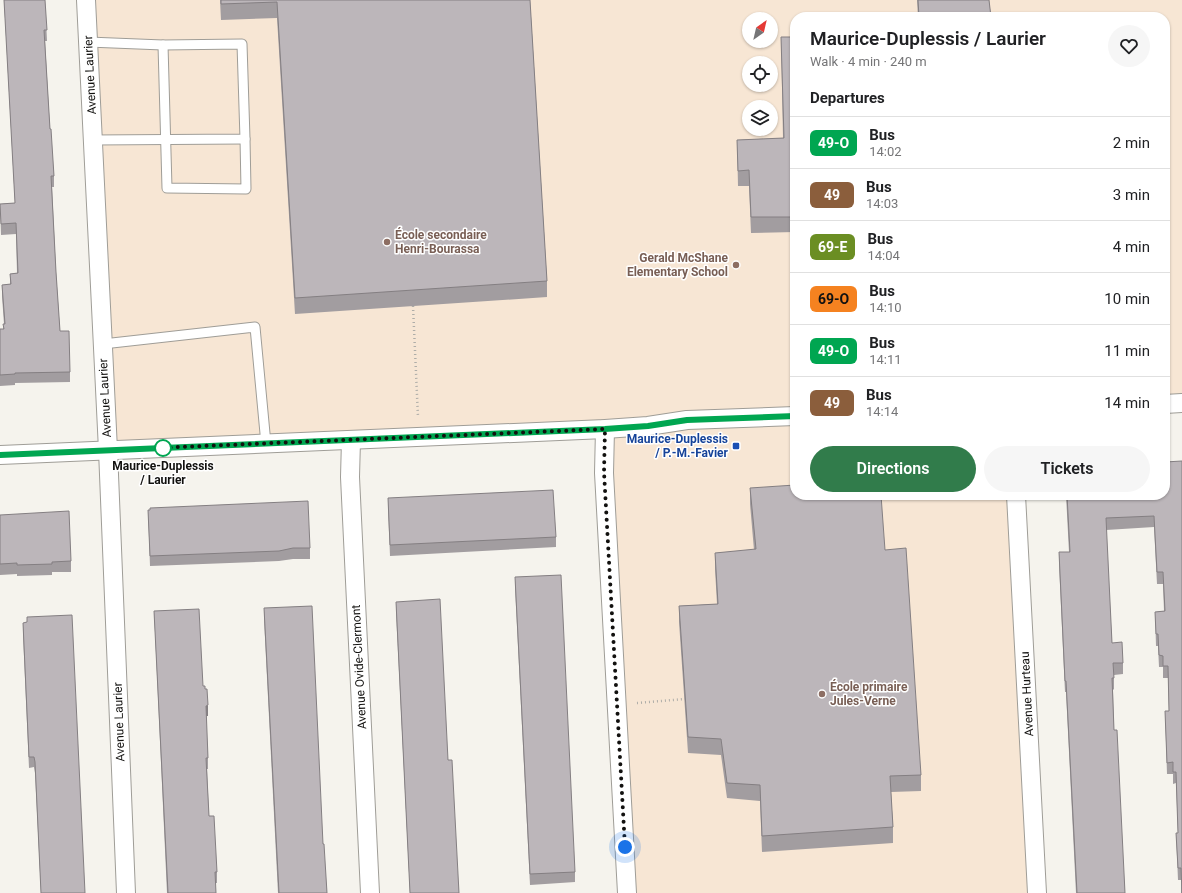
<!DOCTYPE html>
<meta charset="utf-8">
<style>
body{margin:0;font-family:Roboto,sans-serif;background:#f6f6f6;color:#202124;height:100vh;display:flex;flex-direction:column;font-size:15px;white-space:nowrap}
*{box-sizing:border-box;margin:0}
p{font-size:13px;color:#757577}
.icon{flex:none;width:22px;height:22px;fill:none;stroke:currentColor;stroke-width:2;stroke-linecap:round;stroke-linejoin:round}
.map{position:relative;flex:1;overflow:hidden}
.details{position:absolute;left:790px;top:12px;width:380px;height:488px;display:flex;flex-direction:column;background:#fff;border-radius:16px;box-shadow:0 1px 3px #0004}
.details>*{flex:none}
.badge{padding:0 8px;border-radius:6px;font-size:14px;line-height:26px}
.needle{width:26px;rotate:34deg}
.buttons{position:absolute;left:742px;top:12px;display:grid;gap:8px}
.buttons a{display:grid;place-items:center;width:36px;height:36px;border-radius:50%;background:#fff;box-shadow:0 1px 3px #0004;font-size:20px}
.you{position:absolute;width:20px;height:20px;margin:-10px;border:3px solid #fff;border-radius:50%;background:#1a73e8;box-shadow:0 0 0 6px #1a73e833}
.map>.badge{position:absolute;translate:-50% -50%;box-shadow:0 0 0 2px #fff}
h2{padding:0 20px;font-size:15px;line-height:36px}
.round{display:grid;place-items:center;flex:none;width:42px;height:42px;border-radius:21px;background:#f6f6f6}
.head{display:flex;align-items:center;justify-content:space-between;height:68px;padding:0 20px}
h1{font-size:19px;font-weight:600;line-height:30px}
.primary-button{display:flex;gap:8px;margin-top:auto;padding:8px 20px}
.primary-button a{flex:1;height:46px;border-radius:24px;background:#317c4b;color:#fff;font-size:16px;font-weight:600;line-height:46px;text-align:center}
.primary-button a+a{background:#f6f6f6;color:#202124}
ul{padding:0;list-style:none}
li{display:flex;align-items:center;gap:12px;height:52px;padding:0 20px;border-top:1px solid #e0e0e0}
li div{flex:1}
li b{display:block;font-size:15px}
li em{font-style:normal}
li .badge{min-width:44px;font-weight:700;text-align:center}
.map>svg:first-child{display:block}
</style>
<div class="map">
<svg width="1182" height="893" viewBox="0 0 1182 893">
<rect width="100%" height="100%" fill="#f5f3ed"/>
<path fill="#f7e6d4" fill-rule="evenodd" d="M86,0H1182V402H1165V17H795V495H1016L1037,893H627L604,429L108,450ZM749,19H771V41H749ZM749,63H771V85H749ZM749,107H771V129H749Z"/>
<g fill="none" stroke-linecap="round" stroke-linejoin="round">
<g stroke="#9f9d97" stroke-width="11">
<g id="lane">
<path d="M88,42L163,45L242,44L245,139L93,140"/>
<path d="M163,45L167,188L246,189L245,139"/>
<path d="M103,344L255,327L266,444"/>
</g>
</g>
<g stroke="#9f9d97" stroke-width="20">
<g id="street">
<path d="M86,0L108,450L126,893"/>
<path d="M1165,404L1182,403"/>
<path d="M605,429L604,473L627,893"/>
<path d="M351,440L350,477L370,893"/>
<path d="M0,455L605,429L648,426L687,420L795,416"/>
<path d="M1016,495L1037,893"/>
</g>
</g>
<g stroke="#aeada8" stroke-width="2.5" stroke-dasharray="1 3" stroke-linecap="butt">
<path d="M413,306L418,417"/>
<path d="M637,703L685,699"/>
</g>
<use href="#lane" stroke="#fff" stroke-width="9"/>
<use href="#street" stroke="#fff" stroke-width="18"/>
</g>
<g fill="#a29da0">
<path d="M4,0H45L47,41H45L50,129L54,176V187H52L56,272L60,331L70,372V382L15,383V385L0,386V329H3L4,324L2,296V285L10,284V274L17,273L16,234L1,235L0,204L15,203Z"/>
<path d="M220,0H530L547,281V297L295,314L277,18L221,20Z"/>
<path d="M917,0H989L991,17H918Z"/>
<path d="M781,37H795V232L751,233L749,186H738L737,140L783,138Z"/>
<path d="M750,488L885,550L921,775V791L891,792L893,827V843L762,852L760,801L727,798L721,755L688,753L679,622V606L717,604L715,569V553L754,550L750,504Z"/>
<path d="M1066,495H1165L1182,893H1181V880H1178L1176,833H1178L1176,783L1173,784V774H1167L1165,711H1169L1168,678H1163V667H1159L1158,646H1156L1155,612L1164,611L1163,584H1157L1154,527L1106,530L1112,643L1123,663V674L1114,675V689L1113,690L1114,730L1125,893H1076L1066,692H1065L1059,564V552H1069Z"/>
<path d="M388,498L556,537V547L390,556L388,509Z"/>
<path d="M148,510L310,548V559H293L279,561L150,566Z"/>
<path d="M0,515L71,561V572H52V575L17,576V574L0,575Z"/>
<path d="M515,577L575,872V882L530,885L515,587Z"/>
<path d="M396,602L448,760L459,893H410L396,612Z"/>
<path d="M264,608L323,844L327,893H278L264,619Z"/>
<path d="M154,611L203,686L208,716H206L208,758V769H207L209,816L217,872V883H215L216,893H167Z"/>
<path d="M27,617L85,893H41L35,773L34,767L29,768L23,634V623H27Z"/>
</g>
<path fill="#847f82" d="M208,705V716H206V706Z"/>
<g fill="#bcb6ba" stroke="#847f82">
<path d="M4,0H45L47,30H44L50,129H51L54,176H51L56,272L60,331H69L70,372L15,373V374L0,375V329H4L3,324H5L2,285L11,284L10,274L18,273L16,223L1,224L0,204L15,203Z"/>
<path d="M221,0H530L547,281L295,298L277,2L221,4Z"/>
<path d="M918,0H989L991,17H919Z"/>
<path d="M781,37H795V217H751L749,170L738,171L737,140L784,138Z"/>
<path d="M1182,461V893L1181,868H1178L1176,833H1178L1176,772H1173V762L1167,763L1165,711H1169L1168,666H1163V656L1159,655L1158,634H1156L1155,612L1165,611L1163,572H1157L1154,516L1106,518L1112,643L1122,642L1123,663H1113L1114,678H1112L1114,730H1117L1125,893H1077L1066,681H1065L1059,552H1070L1067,495H1165V462Z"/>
<path d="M795,485V495H881L885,550L906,548L921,775L890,776L893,827L762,836L760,785L727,783L721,739L688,737L679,606L718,604L715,553L756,549L750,488Z"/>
<path d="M553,490L556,537L390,545L388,498Z"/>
<path d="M308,501L310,548H293L279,551L150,556L148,510H150V508Z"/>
<path d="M69,511L71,561L52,562V564L17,565V563L0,564V515Z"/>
<path d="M561,575L575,872L530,874L515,577Z"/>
<path d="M440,599L448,760H452L459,893H410L396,602Z"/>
<path d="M312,606L323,844H324L327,893H279L264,608Z"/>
<path d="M199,609L203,686H205V689H207L208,705L206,706L208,758H206L209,816H214L217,872H215L216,893H168L154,611Z"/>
<path d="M72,615L85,893H41L35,762L34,757H29L23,623L27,622V617Z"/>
</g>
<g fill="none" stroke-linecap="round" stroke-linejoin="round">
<g stroke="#fff" stroke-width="9">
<path id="line" d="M0,455L605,429L648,426L687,420L795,416"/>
</g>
<use href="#line" stroke="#00a651" stroke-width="6"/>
<path stroke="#12110f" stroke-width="4" stroke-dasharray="0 7.2" d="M163,448H156L605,429L604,472L625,847"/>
</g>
<g fill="#8d6e63" stroke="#fff" stroke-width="1.5">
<circle cx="387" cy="242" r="4"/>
<circle cx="736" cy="265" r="4"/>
<circle cx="822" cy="694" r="4"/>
</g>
<rect fill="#1a4fb4" stroke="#fff" stroke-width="1.5" x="732" y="442" width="8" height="8" rx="2"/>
<circle fill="#fff" stroke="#00a651" stroke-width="2" cx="163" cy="448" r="8"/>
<g text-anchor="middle" stroke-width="3" stroke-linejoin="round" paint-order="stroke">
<g font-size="12" fill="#12110f" stroke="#fff">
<text transform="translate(90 75) rotate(-93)" y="4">Avenue Laurier</text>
<text transform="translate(105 398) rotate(-93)" y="4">Avenue Laurier</text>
<text transform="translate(359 667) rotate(-93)" y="4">Avenue Ovide-Clermont</text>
<text transform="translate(1027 694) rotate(-93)" y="4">Avenue Hurteau</text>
<text transform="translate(119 722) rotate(-92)" y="4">Avenue Laurier</text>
</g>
<g font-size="12" font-weight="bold" fill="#785e54" stroke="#fff" text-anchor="start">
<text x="395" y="239">École secondaire<tspan x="395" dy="14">Henri-Bourassa</tspan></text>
<text x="728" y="262" text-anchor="end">Gerald McShane<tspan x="728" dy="14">Elementary School</tspan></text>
<text x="830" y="691">École primaire<tspan x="830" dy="14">Jules-Verne</tspan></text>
</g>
<g font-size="12" font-weight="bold" fill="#164399" stroke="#fff" text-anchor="end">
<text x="728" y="443">Maurice-Duplessis<tspan x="728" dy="14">/ P.-M.-Favier</tspan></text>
</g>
<g font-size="12" font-weight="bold" fill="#12110f" stroke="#fff">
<text x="163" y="470">Maurice-Duplessis<tspan x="163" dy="14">/ Laurier</tspan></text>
</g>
</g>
</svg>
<div class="buttons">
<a><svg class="needle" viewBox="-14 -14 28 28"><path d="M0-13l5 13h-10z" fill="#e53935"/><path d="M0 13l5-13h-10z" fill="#757577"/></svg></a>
<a><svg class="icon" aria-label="locate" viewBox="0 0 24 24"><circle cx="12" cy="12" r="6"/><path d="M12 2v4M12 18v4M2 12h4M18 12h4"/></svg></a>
<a><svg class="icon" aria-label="layers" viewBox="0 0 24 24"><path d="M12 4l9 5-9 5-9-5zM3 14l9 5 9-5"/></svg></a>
</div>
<div class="you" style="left:625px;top:847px"></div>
<section class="details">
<div class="head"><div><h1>Maurice-Duplessis / Laurier</h1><p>Walk · 4 min · 240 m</p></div><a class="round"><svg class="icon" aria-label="heart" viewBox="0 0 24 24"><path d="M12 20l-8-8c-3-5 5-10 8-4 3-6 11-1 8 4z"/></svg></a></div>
<h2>Departures</h2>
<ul>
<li><span class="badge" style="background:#00a651;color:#fff">49-O</span><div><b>Bus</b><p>14:02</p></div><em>2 min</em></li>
<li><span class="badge" style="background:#8b5e3c;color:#fff">49</span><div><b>Bus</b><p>14:03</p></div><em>3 min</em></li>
<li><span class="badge" style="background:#6b8e23;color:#fff">69-E</span><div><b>Bus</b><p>14:04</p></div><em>4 min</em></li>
<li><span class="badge" style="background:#f58220;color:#111">69-O</span><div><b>Bus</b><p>14:10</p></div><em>10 min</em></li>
<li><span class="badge" style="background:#00a651;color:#fff">49-O</span><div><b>Bus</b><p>14:11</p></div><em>11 min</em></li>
<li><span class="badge" style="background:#8b5e3c;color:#fff">49</span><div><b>Bus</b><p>14:14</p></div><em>14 min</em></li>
</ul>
<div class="primary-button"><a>Directions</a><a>Tickets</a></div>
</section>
</div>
